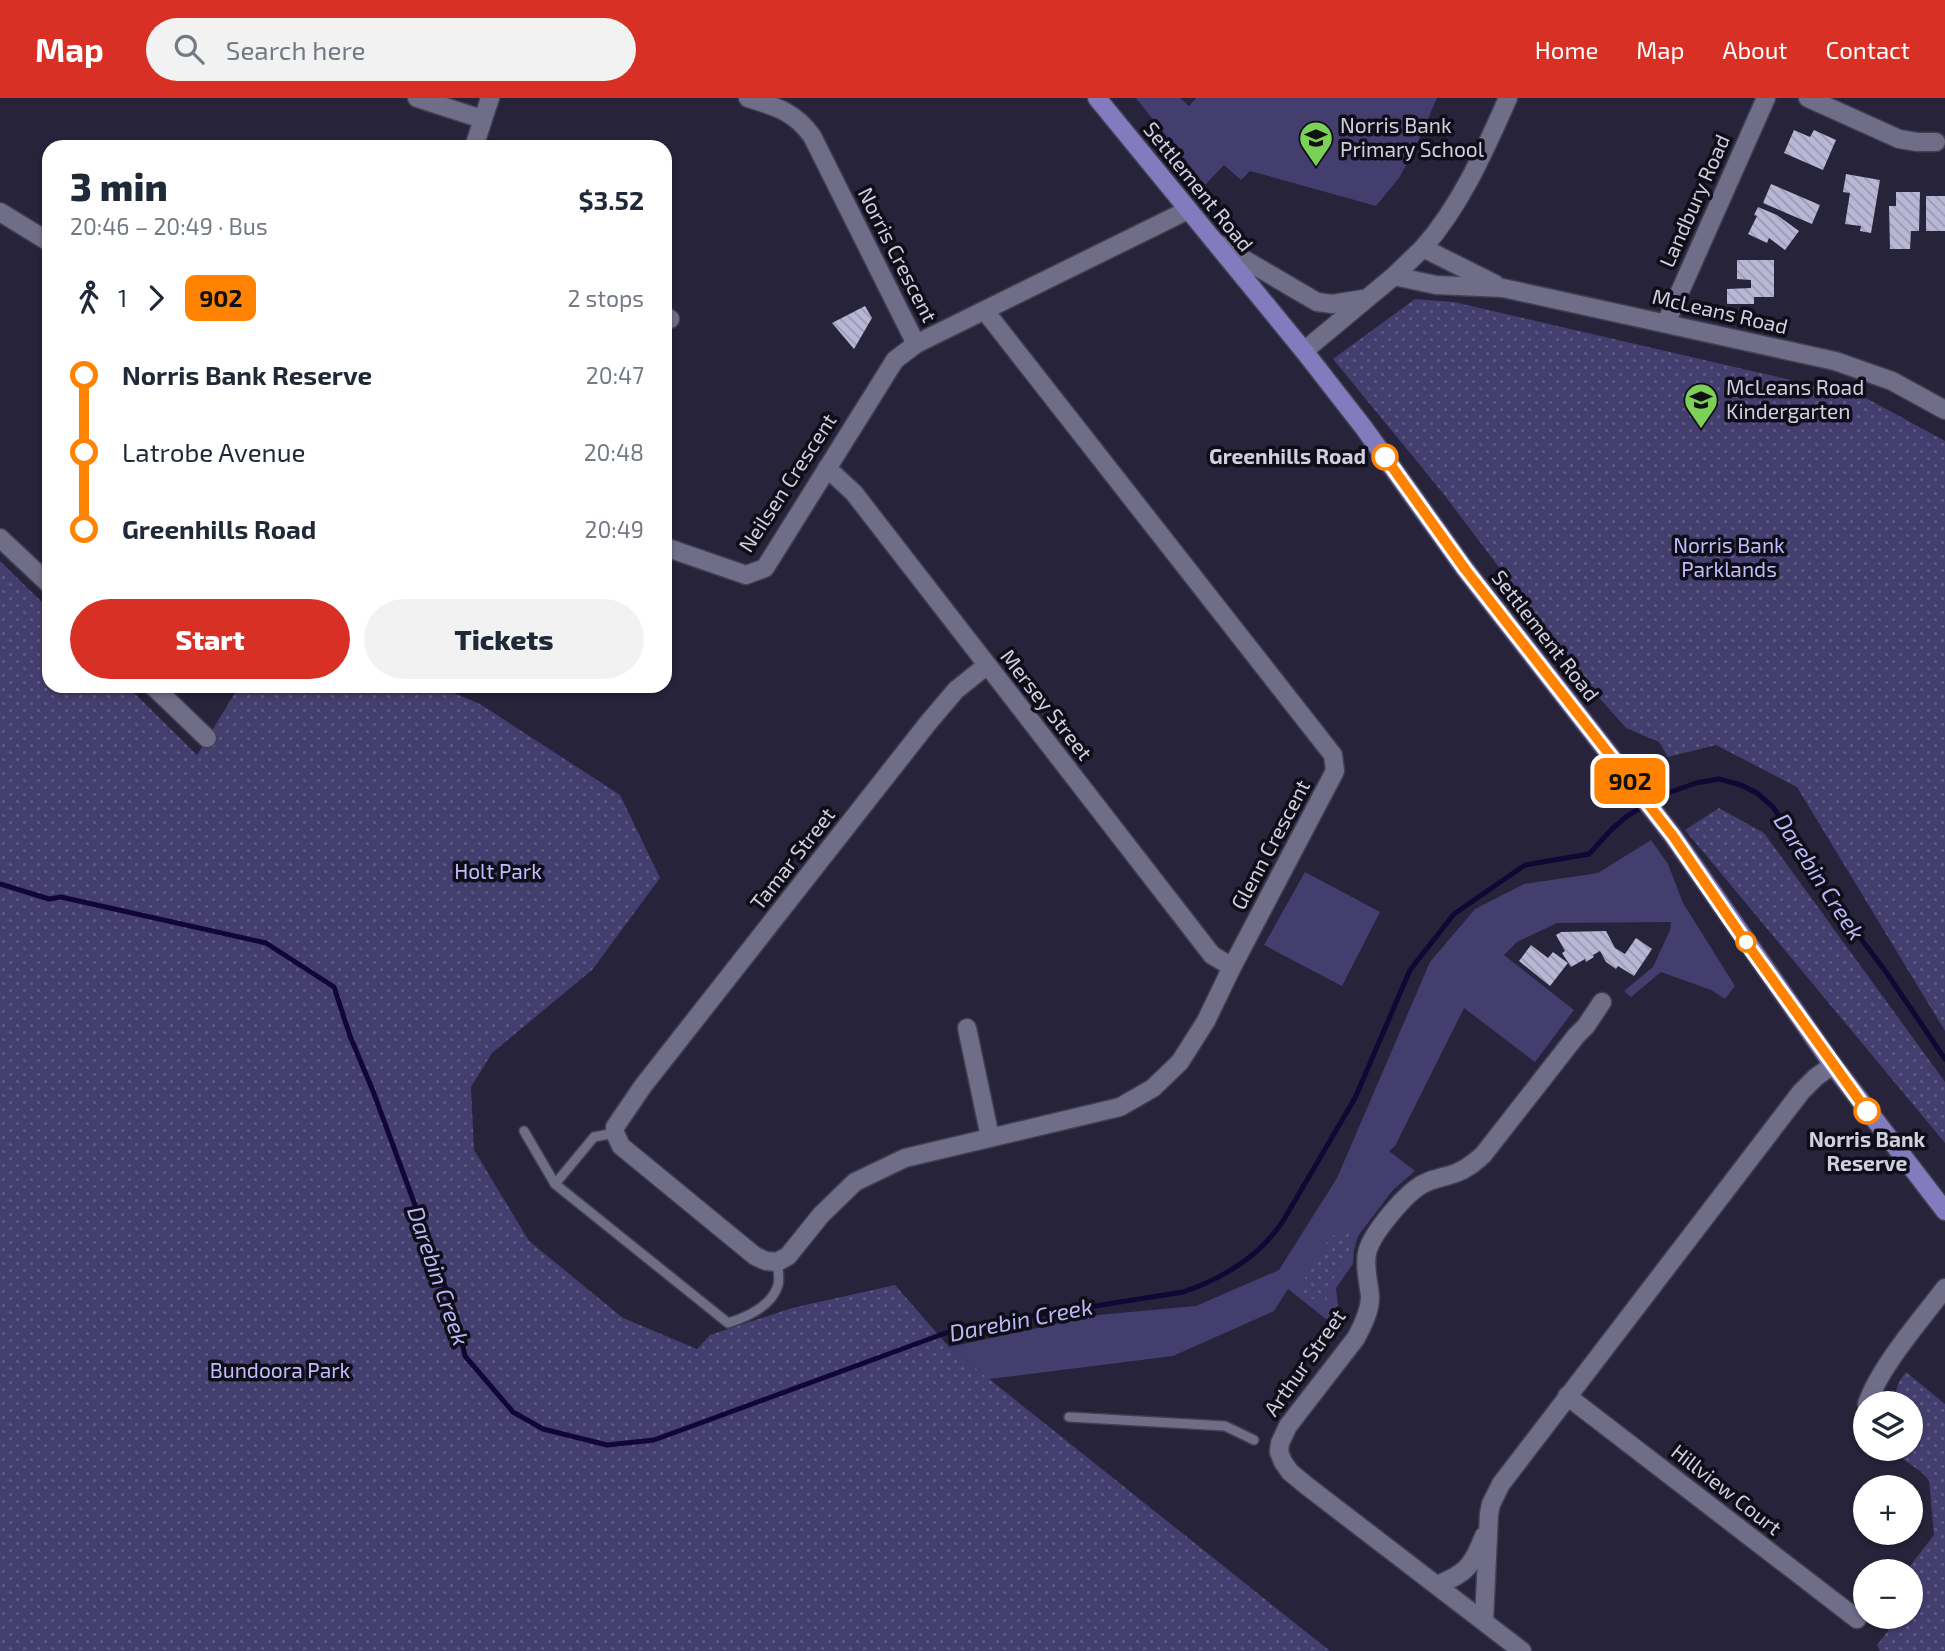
<!DOCTYPE html>
<meta charset="utf-8">
<style>
body{margin:0;font-family:"Exo 2",sans-serif;background:#f2f2f3;color:#1f2937;height:100vh;display:flex;flex-direction:column;font-size:26px;white-space:nowrap}
*{box-sizing:border-box;margin:0}
p{font-size:23px;color:#747a83}
.icon{flex:none;width:38px;height:38px;fill:none;stroke:currentColor;stroke-width:2;stroke-linecap:round;stroke-linejoin:round}
.map{position:relative;flex:1;overflow:hidden}
.details{position:absolute;left:42px;top:42px;width:630px;height:553px;display:flex;flex-direction:column;background:#fff;border-radius:21px;box-shadow:0 2px 5px #0004}
.details>*{flex:none}
.badge{padding:0 14px;border-radius:10px;font-size:24px;line-height:46px}
.tools{position:absolute;left:1853px;top:1293px;display:grid;gap:14px}
.tools a{display:grid;place-items:center;width:70px;height:70px;border-radius:50%;background:#fff;box-shadow:0 2px 5px #0004;font-size:35px}
.map>.badge{position:absolute;translate:-50% -50%;box-shadow:0 0 0 4px #fff}
.legs{display:flex;align-items:center;gap:10px;height:77px;padding:0 28px;font-size:23px}
.legs p{margin-inline-start:auto}
.head{display:flex;align-items:center;justify-content:space-between;height:119px;padding:0 28px}
h1{font-size:38px;font-weight:800;line-height:52px}
.action{display:flex;gap:14px;margin-top:auto;padding:14px 28px}
.action a{flex:1;height:80px;border-radius:42px;background:#d93025;color:#fff;font-size:28px;font-weight:800;line-height:80px;text-align:center}
.action a+a{background:#f2f2f3;color:#1f2937}
ul{padding:0 28px;list-style:none}
li{display:flex;align-items:center;gap:24px;height:77px;font-size:26px}
li i{display:grid;place-items:center;width:10px;height:100%;margin:0 9px;background:currentColor}
li i::after{content:'';width:18px;height:18px;margin:-9px;border:5px solid;border-radius:50%;background:#fff}
li p{margin-inline-start:auto}
li:first-child i{background:linear-gradient(#0000 50%,currentColor 0)}
li:last-child i{background:linear-gradient(currentColor 50%,#0000 0)}
header{display:flex;align-items:center;gap:42px;box-sizing:border-box;height:98px;padding:0 35px;background:#d93025;color:#fff}
header strong{font-size:33px}
nav{display:flex;gap:38px;margin-inline-start:auto;font-size:24px}
.search{width:490px;height:63px;background:#f2f2f3;display:flex;align-items:center;gap:18px;box-sizing:border-box;padding:0 24px;border-radius:38px;color:#747a83;font-size:26px}
.map>svg:first-child{display:block}
</style>
<header>
<strong>Map</strong>
<div class="search"><svg class="icon" aria-label="search" viewBox="0 0 24 24"><circle cx="10" cy="10" r="6"/><path d="M15 15l6 6"/></svg>Search here</div>
<nav><a>Home</a><a>Map</a><a>About</a><a>Contact</a></nav>
</header>
<div class="map">
<svg width="1945" height="1553" viewBox="0 0 1945 1553">
<defs>
<pattern id="park-dots" width="8" height="8" patternUnits="userSpaceOnUse" patternTransform="scale(1.75)"><rect width="8" height="8" fill="#443e6e"/><path d="M2 2h.1M6 6h.1" fill="none" stroke="#5e5982" stroke-width="1.8" stroke-linecap="round"/></pattern>
<pattern id="building-back-hatch" width="6" height="6" patternUnits="userSpaceOnUse" patternTransform="scale(1.75)"><rect width="6" height="6" fill="#b8b7d5"/><path d="M-1 5l2 2M0 0l6 6M5-1l2 2" fill="none" stroke="#9a99b0"/></pattern>
</defs>
<rect width="100%" height="100%" fill="#26233a"/>
<g fill="#443e6e">
<path d="M1136,0H1180L1189,8L1196,0H1437L1414,53L1399,80L1376,108L1250,73L1241,82L1224,67L1205,87Z"/>
<path d="M1651,742L1668,766L1683,805L1735,888L1725,901L1711,892L1661,874L1631,899L1624,893L1653,869L1670,832L1671,824L1557,825L1517,844L1504,857L1574,912L1535,964L1464,910L1395,1048L1389,1053L1415,1073L1393,1092L1358,1138L1354,1152L1353,1166L1336,1190L1340,1223L1336,1229L1288,1191L1274,1213L1173,1258L989,1281L949,1249L1098,1217L1196,1208L1279,1172L1337,1080L1430,864L1475,811L1524,786L1598,775Z"/>
<path d="M1305,774L1380,814L1342,888L1264,847Z"/>
</g>
<g fill="url(#park-dots)">
<path d="M1415,201L1454,204L1864,299L1945,343V933L1797,689L1716,647L1668,659L1659,644L1626,630L1588,587L1442,394L1333,261Z"/>
<path d="M0,463L49,511V588H127L197,657L238,590L251,588H437L480,606L620,697L660,780L592,872L492,955L471,989L474,1052L529,1143L623,1220L697,1251L710,1237L792,1210L895,1187L949,1249L1330,1553H0Z"/>
<path d="M1719,710L1764,735L1945,984V1045L1685,732Z"/>
<path d="M1343,1131L1351,1136C1356,1166 1341,1165 1330,1186C1327,1191 1327,1201 1326,1208L1305,1197L1301,1189C1310,1170 1324,1141 1343,1131Z"/>
<path d="M1906,1274L1945,1306V1553H1880L1877,1547L1888,1533L1889,1519H1911V1474L1906,1473L1934,1437L1929,1382L1920,1373L1889,1351H1911V1306L1896,1305C1895,1292 1897,1285 1906,1274Z"/>
</g>
<g fill="none" stroke-linecap="round" stroke-linejoin="round">
<path stroke="#120734" stroke-width="5" d="M0,786L49,801L61,799L266,845L334,889L350,938L373,993L457,1221L465,1258L513,1314L543,1331L607,1347L654,1342L962,1229L1183,1194C1222,1181 1260,1158 1283,1123L1355,1000L1410,872L1454,816L1525,767L1589,756L1612,731L1627,718L1665,696L1696,685L1719,681L1741,687L1757,695L1773,709L1808,760L1828,797L1886,874L1945,961"/>
</g>
<g fill="url(#building-back-hatch)">
<path d="M1794,32L1810,39L1814,32L1836,42L1823,72L1784,55Z"/>
<path d="M1846,76L1880,82L1871,135L1860,133L1861,128L1845,126L1850,95L1843,94Z"/>
<path d="M1771,86L1820,107L1812,126L1763,105Z"/>
<path d="M1896,94H1920L1919,133H1911L1910,151H1890L1889,108H1896Z"/>
<rect x="1926" y="98" width="19" height="35"/>
<path d="M1758,109L1777,117L1799,133L1785,152L1769,140L1767,145L1748,136L1757,118L1754,117Z"/>
<path d="M1737,162H1774V199H1754V206H1727V191L1751,190V182L1737,181Z"/>
<path d="M865,208L872,220L854,251L832,225Z"/>
<path d="M1606,833L1615,850L1625,856L1636,840L1652,851L1634,878L1618,868L1616,871L1606,864L1600,853L1593,857L1594,859L1586,864L1585,861L1571,869L1562,855L1565,853L1556,837L1561,834Z"/>
<path d="M1531,847L1548,860L1553,854L1568,865L1550,888L1519,863Z"/>
</g>
<g fill="none" stroke-linecap="round" stroke-linejoin="round">
<g stroke="#413f52" stroke-width="12">
<g id="service">
<path d="M524,1033L555,1086L728,1225C747,1219 772,1208 778,1187C780,1180 778,1171 777,1164"/>
<path d="M555,1086L594,1039L615,1035"/>
<path d="M1069,1319L1225,1328L1254,1342"/>
</g>
</g>
<g stroke="#413f52" stroke-width="21">
<g id="minor">
<path d="M417,0L482,21"/>
<path d="M748,0C776,9 794,13 812,38L916,246L1188,112"/>
<path d="M1808,0L1899,41L1917,44H1936"/>
<path d="M474,49L490,0"/>
<path d="M0,114L49,144"/>
<path d="M1423,150C1461,107 1485,52 1508,0"/>
<path d="M985,213L1333,657L1335,673L1232,869L1206,923L1180,964L1153,990L1120,1009L905,1060L855,1084L821,1117L788,1158L777,1164L766,1163L755,1158L621,1048L615,1035V1029L643,988L928,625L956,592L986,568"/>
<path d="M665,218L670,221"/>
<path d="M1666,225L1766,0"/>
<path d="M827,370L854,395L1212,857L1232,869"/>
<path d="M0,440L49,486"/>
<path d="M665,449L746,477L765,470L895,262L916,246"/>
<path d="M153,588L207,640"/>
<path d="M967,930L990,1039"/>
<path d="M1567,1298L1857,1521"/>
<path d="M1867,1306C1880,1268 1921,1222 1945,1190"/>
<path d="M1437,1487C1466,1476 1473,1467 1484,1438"/>
<path d="M1484,1523L1489,1416L1491,1406L1501,1386L1801,994L1816,979L1833,967"/>
<path d="M1522,1553L1307,1388L1290,1374L1283,1364L1279,1354L1280,1345L1288,1328L1356,1240C1363,1227 1370,1213 1370,1199C1369,1184 1364,1170 1367,1155C1371,1136 1407,1093 1425,1085C1435,1080 1446,1079 1456,1075C1467,1071 1475,1064 1483,1057L1576,938L1586,928L1602,904"/>
</g>
</g>
<g stroke="#413f52" stroke-width="21">
<g id="tertiary">
<path d="M1218,146L1317,204L1332,206L1363,201"/>
<path d="M1394,178L1436,187L1503,190L1835,263L1892,283L1945,312"/>
<path d="M1304,253L1394,178L1423,150L1495,186"/>
</g>
</g>
<g stroke="#413f52" stroke-width="21">
<path id="primary" d="M1097,0L1304,253L1364,330L1465,471L1673,738L1833,967L1945,1113"/>
</g>
<use href="#service" stroke="#6f6d88" stroke-width="9"/>
<use href="#minor" stroke="#6f6d88" stroke-width="18"/>
<use href="#tertiary" stroke="#6f6d88" stroke-width="18"/>
<use href="#primary" stroke="#827bbd" stroke-width="18"/>
</g>
<g fill="none" stroke-linecap="round" stroke-linejoin="round">
<g stroke="#fff" stroke-width="16">
<path id="line-1" d="M1385,359L1465,471L1673,738L1745,843L1867,1013"/>
</g>
<use href="#line-1" stroke="#ff8200" stroke-width="10"/>
</g>
<defs>
<g id="school-pin" transform="scale(1.75)"><path d="M0 17L-7.5 6A9.5 9.5 0 1 1 7.5 6Z" fill="#7bd156" stroke="#0f0e18"/><path d="M0-5L7-2L0 1L-7-2ZM-4 1L0 2.5L4 1V4Q0 6-4 4Z" fill="#111"/></g>
</defs>
<g fill-rule="evenodd">
<use href="#school-pin" x="1316" y="40"/>
<use href="#school-pin" x="1701" y="302"/>
</g>
<g fill="#fff" stroke="#ff8200" stroke-width="3.5">
<circle cx="1385" cy="359" r="12"/>
<circle cx="1746" cy="844" r="9"/>
<circle cx="1867" cy="1013" r="12"/>
</g>
<g text-anchor="middle" stroke-width="7" stroke-linejoin="round" paint-order="stroke">
<g font-size="21" fill="#d0cfdf" stroke="#0f0e18" text-anchor="start">
<text x="1340" y="35">Norris Bank<tspan x="1340" dy="24">Primary School</tspan></text>
<text x="1726" y="297">McLeans Road<tspan x="1726" dy="24">Kindergarten</tspan></text>
</g>
<g font-size="21" fill="#d0cfdf" stroke="#0f0e18">
<text transform="translate(1198 89) rotate(51)" y="7">Settlement Road</text>
<text transform="translate(1695 103) rotate(-66)" y="7">Landbury Road</text>
<text transform="translate(897 157) rotate(63)" y="7">Norris Crescent</text>
<text transform="translate(1720 214) rotate(13)" y="7">McLeans Road</text>
<text transform="translate(788 385) rotate(-57)" y="7">Neilsen Crescent</text>
<text transform="translate(1545 538) rotate(52)" y="7">Settlement Road</text>
<text transform="translate(1046 607) rotate(52)" y="7">Mersey Street</text>
<text transform="translate(1271 747) rotate(-62)" y="7">Glenn Crescent</text>
<text transform="translate(793 761) rotate(-52)" y="7">Tamar Street</text>
<text transform="translate(1305 1265) rotate(-55)" y="7">Arthur Street</text>
<text transform="translate(1726 1392) rotate(38)" y="7">Hillview Court</text>
</g>
<g font-size="21" font-weight="bold" fill="#d0cfdf" stroke="#0f0e18" text-anchor="end">
<text x="1366" y="366">Greenhills Road</text>
<text x="1867" y="1049" text-anchor="middle">Norris Bank<tspan x="1867" dy="24">Reserve</tspan></text>
</g>
<g font-size="21" fill="#c1bcfd" stroke="#0f0e18">
<text x="1729" y="455">Norris Bank<tspan x="1729" dy="24">Parklands</tspan></text>
<text x="498" y="781">Holt Park</text>
<text x="280" y="1280">Bundoora Park</text>
</g>
<g font-size="23" font-style="italic" fill="#bcb8f8" stroke="#0f0e18">
<text transform="translate(1819 779) rotate(57)" y="8">Darebin Creek</text>
<text transform="translate(438 1178) rotate(71)" y="8">Darebin Creek</text>
<text transform="translate(1021 1222) rotate(-11)" y="8">Darebin Creek</text>
</g>
</g>
</svg>
<div class="tools">
<a><svg class="icon" aria-label="layers" viewBox="0 0 24 24"><path d="M12 4l9 5-9 5-9-5zM3 14l9 5 9-5"/></svg></a>
<a>+</a>
<a>−</a>
</div>
<b class="badge" style="left:1630px;top:683px;background:#ff8200;color:#111">902</b>
<section class="details">
<div class="head"><div><h1>3 min</h1><p>20:46 – 20:49 · Bus</p></div><b>$3.52</b></div>
<div class="legs"><svg class="icon" aria-label="walk" viewBox="0 0 24 24"><circle cx="13" cy="4" r="2"/><path d="M13 8l-2 6 4 7M11 14l-3 7M7 12l3-4h3l4 4"/></svg>1<svg class="icon" aria-label="forward" viewBox="0 0 24 24"><path d="M9 5l7 7-7 7"/></svg><b class="badge" style="background:#ff8200;color:#111">902</b><p>2 stops</p></div>
<ul>
<li><i style="color:#ff8200"></i><b>Norris Bank Reserve</b><p>20:47</p></li>
<li><i style="color:#ff8200"></i><span>Latrobe Avenue</span><p>20:48</p></li>
<li><i style="color:#ff8200"></i><b>Greenhills Road</b><p>20:49</p></li>
</ul>
<div class="action"><a>Start</a><a>Tickets</a></div>
</section>
</div>
